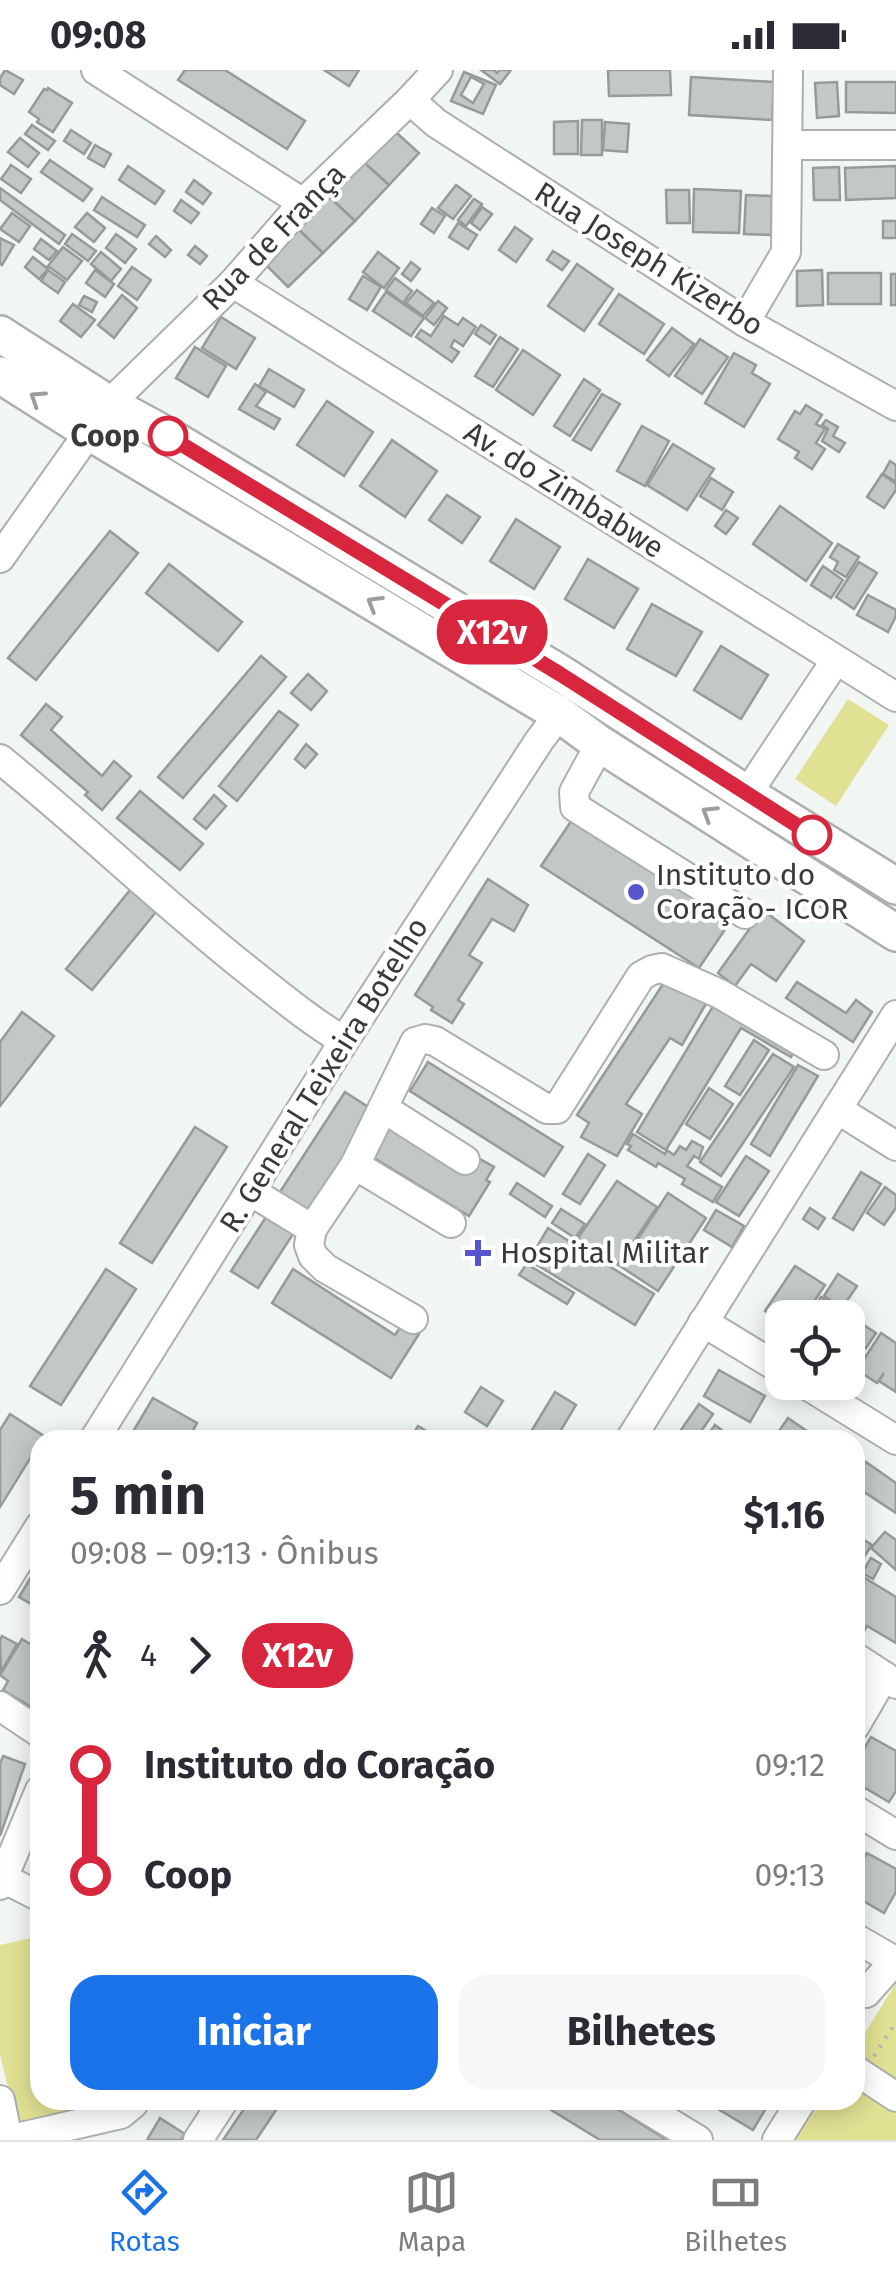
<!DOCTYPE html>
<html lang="pt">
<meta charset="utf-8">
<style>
body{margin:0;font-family:"Fira Sans",sans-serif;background:#f7f7f7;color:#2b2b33;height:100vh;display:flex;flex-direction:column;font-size:38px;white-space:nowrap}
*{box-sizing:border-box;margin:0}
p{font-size:32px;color:#7c7c81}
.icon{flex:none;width:55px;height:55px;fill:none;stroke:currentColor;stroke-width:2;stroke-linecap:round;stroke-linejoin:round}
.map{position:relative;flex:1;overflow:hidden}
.drawer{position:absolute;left:30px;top:1360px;width:835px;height:680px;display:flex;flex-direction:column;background:#fff;border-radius:30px;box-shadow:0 5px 25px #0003}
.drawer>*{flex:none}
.badge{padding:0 20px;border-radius:32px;font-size:35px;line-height:65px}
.buttons{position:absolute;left:765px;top:1230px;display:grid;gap:20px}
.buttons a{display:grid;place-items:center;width:100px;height:100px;border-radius:20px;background:#fff;box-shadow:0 5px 25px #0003;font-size:50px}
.map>.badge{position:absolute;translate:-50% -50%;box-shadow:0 0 0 5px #fff}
.legs{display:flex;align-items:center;gap:15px;height:110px;padding:0 40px;font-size:32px}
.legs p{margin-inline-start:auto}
.headline{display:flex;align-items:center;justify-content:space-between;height:170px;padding:0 40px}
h1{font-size:55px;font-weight:700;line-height:75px}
.action{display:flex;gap:20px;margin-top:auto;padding:20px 40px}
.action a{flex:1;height:115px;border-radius:30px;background:#1a73e8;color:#fff;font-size:40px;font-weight:700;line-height:115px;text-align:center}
.action a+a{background:#f7f7f7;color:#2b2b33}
ul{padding:0 40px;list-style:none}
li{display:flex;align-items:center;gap:35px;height:110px;font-size:38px}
li i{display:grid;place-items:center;width:15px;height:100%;margin:0 12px;background:currentColor}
li i::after{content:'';width:25px;height:25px;margin:-12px;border:8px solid;border-radius:50%;background:#fff}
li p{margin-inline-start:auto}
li:first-child i{background:linear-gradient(#0000 50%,currentColor 0)}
li:last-child i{background:linear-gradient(currentColor 50%,#0000 0)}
.status{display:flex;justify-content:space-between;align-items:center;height:70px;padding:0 50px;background:#fff;direction:ltr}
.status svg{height:28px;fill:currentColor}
.tab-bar{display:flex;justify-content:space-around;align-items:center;height:140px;border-top:2px solid #e1e1e2;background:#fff;font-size:28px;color:#7c7c81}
.tab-bar a{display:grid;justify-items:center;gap:5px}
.tab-bar .selected{color:#1a73e8}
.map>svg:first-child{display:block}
</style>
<div class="status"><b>09:08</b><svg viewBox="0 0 49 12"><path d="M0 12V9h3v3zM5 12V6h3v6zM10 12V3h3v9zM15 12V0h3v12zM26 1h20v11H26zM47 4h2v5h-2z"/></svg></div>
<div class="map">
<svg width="896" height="2070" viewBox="0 0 896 2070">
<rect width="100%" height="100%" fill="#f1f6f3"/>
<g fill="#e1e194">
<path d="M848,629L889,655L836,736L795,709Z"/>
<path d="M40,1866V2030H121L18,2061L0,1984V1875Z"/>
<path d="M896,1913V2012L855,1986V1979Z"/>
<path d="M855,2013L896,2040V2070H795L822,2030H855Z"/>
</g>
<g fill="#c2c8c6" stroke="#969b9a" stroke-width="2.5" fill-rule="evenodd">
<path d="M5,0L23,10L14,24L0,15V8Z"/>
<path d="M185,0H225L305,51L287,79L178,10Z"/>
<path d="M324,0H359L349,16Z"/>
<path d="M481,0H494L497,3L500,0H511L500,14Z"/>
<path d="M608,0H670L671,25L609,26Z"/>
<path d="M464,2L496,15L483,44L451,31ZM471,7L484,14L473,33L461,25Z"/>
<path d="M691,7L774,12L772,50L689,45Z"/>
<path d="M837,12L839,46L817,48L815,13Z"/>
<path d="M846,12H896V43L846,42Z"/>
<path d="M48,18L72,33L53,62L37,52L39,49L29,42L44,19L47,20Z"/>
<path d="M582,50H602V85H581Z"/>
<path d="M578,51V84H554V52Z"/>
<path d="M605,52L629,54L627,82L603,80Z"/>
<path d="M32,55L55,71L48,80L25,64Z"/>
<path d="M388,55L419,83L389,115L358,87Z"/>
<path d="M71,60L91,73L84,84L64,71Z"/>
<path d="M20,68L39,83L28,97L8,82Z"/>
<path d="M95,75L111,84L104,97L88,88Z"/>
<path d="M358,87L389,115L355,151L324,122Z"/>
<path d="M50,90L92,119L83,131L41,102Z"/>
<path d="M11,95L31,109L21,123L1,109Z"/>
<path d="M128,96L164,121L155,134L119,110Z"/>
<path d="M896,96V128L846,130L845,98Z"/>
<path d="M839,97L840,130H814L813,98Z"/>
<path d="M194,110L211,123L203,134L186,122Z"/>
<path d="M456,115L471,126L453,149L438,138Z"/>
<path d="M0,118L65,165L59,174L0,130Z"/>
<path d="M694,119L741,121L739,163L693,162Z"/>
<path d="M666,120H689L690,153H667Z"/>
<path d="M324,122L355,151L323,183L293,154Z"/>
<path d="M746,125L772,126L771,165L744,164Z"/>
<path d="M102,127L145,155L137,167L94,140Z"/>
<path d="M474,129L482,134L466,156L458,150Z"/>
<path d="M181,130L199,143L191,153L174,141Z"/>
<path d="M482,137L492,144L480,160L471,153Z"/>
<path d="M432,138L445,146L434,163L421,154Z"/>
<path d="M12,143L30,156L19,172L0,159Z"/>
<path d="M87,143L105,158L94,172L75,157Z"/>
<rect x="883" y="151" width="13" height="17"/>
<path d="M458,153L477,165L468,179L449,167Z"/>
<path d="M293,154L323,183L288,217L259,188Z"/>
<path d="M515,157L532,169L516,192L499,180Z"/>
<path d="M72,164L96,181L88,191L65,174Z"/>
<path d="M116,164L136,179L125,193L106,178Z"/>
<path d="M156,166L171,180L165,187L149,174Z"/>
<path d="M0,168L14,175L2,195L0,194Z"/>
<path d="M41,169L57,181L49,190L34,179Z"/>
<path d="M195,176L207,186L200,194L188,185Z"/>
<path d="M63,177L82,191L67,210L48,196Z"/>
<path d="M553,181L569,191L562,200L547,190Z"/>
<path d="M101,182L121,199L111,211L91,194Z"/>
<path d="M378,182L399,198L384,218L363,202Z"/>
<path d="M33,187L48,199L39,209L25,197Z"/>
<path d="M411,192L420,199L411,211L402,204Z"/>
<path d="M577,194L613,219L584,261L548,236Z"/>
<path d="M132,197L151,210L137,230L118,216Z"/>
<path d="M48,200L65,212L58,223L41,211Z"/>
<path d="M95,200L114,214L105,227L86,213Z"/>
<path d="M822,200L823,235L797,236V201Z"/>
<rect x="828" y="203" width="53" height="31"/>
<rect x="891" y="204" width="5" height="31"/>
<path d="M363,206L381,217L367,240L349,229Z"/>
<path d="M395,208L412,221L403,233L386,220Z"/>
<path d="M417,220L434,233L423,246L406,233Z"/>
<path d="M386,222L424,248L411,266L373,241Z"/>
<path d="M619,224L664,254L644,284L599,254Z"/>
<path d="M122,225L137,238L114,268L98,255Z"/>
<path d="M84,226L97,232L92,242L79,235Z"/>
<path d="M438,231L447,238L434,255L425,248Z"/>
<path d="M73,234L95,250L81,267L60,251Z"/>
<path d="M444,246L458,255L463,248L476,257L463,276L454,270L451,277L459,282L452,292L416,267L421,260L431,266Z"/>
<path d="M221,247L255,268L236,299L202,278Z"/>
<path d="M481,255L496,265L490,274L475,264Z"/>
<path d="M672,258L694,274L669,306L647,290Z"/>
<path d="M500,267L518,279L493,317L475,306Z"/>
<path d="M700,269L728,287L702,324L675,306Z"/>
<path d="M195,277L226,296L208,327L176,308Z"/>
<path d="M523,280L560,305L533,345L496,320Z"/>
<path d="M734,283L756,295L752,303L770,314L744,357L705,333Z"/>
<path d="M269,299L304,320L294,337L259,316Z"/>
<path d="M584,309L600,320L570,366L554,356Z"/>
<path d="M255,314L266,322L256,336L280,349L274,359L239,339Z"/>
<path d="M602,324L620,334L591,380L573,370Z"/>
<path d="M327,331L373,362L344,406L297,375Z"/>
<path d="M806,335L822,345L816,354L825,359L816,373L825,379L812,399L795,388L799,382L778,369L795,341L800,344Z"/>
<path d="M826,350L838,357L833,366L845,373L839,382L822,371L828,359L822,355Z"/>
<path d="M642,356L669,371L645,416L617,401Z"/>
<path d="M392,370L437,401L405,447L360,416Z"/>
<path d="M673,374L714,399L687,440L647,415Z"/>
<path d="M890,391L896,395V412L883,404Z"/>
<path d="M882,404L896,414V420L884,438L867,427Z"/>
<path d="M711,408L733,422L722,440L700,426Z"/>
<path d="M447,425L480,447L462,473L429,450Z"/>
<path d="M780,436L832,473L806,511L753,474Z"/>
<path d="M726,440L738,448L726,464L715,456Z"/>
<path d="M516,449L560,477L534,519L490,491Z"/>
<path d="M110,461L138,483L36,610L8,588Z"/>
<path d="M838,474L859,487L846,507L834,500L838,492L830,487Z"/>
<path d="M588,489L638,519L614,558L565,529Z"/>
<path d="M859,492L877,503L854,539L836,527Z"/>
<path d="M169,494L242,552L218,581L146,523Z"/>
<path d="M823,496L843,510L831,528L811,515Z"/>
<path d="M868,525L896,540V546L888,562L857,545Z"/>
<path d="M652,534L702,562L676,606L627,579Z"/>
<path d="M721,576L768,605L741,649L694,620Z"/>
<path d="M261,586L286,607L183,728L158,707Z"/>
<path d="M308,604L327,621L311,640L291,623Z"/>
<path d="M46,634L62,647L51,660L102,706L114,691L131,706L102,740L85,725L88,722L21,665Z"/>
<path d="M279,641L298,655L237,731L219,716Z"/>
<path d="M306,674L317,684L305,698L295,689Z"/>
<path d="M140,721L203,774L180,800L117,748Z"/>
<path d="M214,725L226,736L206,759L194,749Z"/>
<path d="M574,747L732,849L699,898L541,796Z"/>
<path d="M488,809L528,835L514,861L492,849L469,885L482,893L458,930L464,934L452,953L431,940L433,937L415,925Z"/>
<path d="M130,820L156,842L92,920L66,899Z"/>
<path d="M763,840L804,871L776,911L751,894L735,916L718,903Z"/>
<path d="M669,905L707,932L682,975L670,968L626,1034L642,1044L617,1086L581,1067L589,1053L577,1045Z"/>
<path d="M797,912L846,943L856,930L872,942L853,972L786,928Z"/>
<path d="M718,928L798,974L791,987L741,958L666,1080L637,1062Z"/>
<path d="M22,942L54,966L0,1036V972Z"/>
<path d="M754,970L769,980L740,1025L725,1016Z"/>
<path d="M773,984L794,997L721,1106L700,1092Z"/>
<path d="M428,992L563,1077L544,1106L410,1021Z"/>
<path d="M798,995L818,1006L770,1086L751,1074Z"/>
<path d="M709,1018L733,1034L710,1069L686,1054Z"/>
<path d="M345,1022L376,1042L302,1158L265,1135L274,1119L280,1122Z"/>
<path d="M387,1049L471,1100L478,1088L494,1097L486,1110L490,1112L469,1146L366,1083Z"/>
<path d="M195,1057L227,1077L152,1193L120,1173Z"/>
<path d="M633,1064L665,1084L667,1080L674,1085L680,1076L686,1080L692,1071L703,1077L699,1089L694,1086L687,1096L722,1117L713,1132L682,1114L685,1109L658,1093L656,1097L628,1080L631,1076L627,1074Z"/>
<path d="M588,1084L605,1095L580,1134L563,1124Z"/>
<path d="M746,1086L769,1101L739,1146L716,1132Z"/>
<path d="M861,1102L881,1114L853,1160L833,1148Z"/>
<path d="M617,1111L657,1137L618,1195L578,1168Z"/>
<path d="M517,1113L552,1136L545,1147L510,1124Z"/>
<path d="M885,1117L896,1125V1138L884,1155L867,1143Z"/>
<path d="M668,1123L706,1148L658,1221L620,1196Z"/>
<path d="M810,1138L825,1148L818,1159L803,1149Z"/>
<path d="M561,1139L585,1154L575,1168L552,1153Z"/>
<path d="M716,1140L744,1156L732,1177L704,1160Z"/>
<path d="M270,1141L297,1158L258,1218L231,1201Z"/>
<path d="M548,1158L654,1224L635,1255L529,1190Z"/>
<path d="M527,1194L574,1223L567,1234L519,1205Z"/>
<path d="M795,1196L825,1215L803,1248H782V1253L765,1241Z"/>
<path d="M106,1199L136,1219L61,1335L30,1316Z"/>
<path d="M293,1199L395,1265L403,1253L419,1264L391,1308L272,1233Z"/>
<path d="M838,1204L857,1216L842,1238L824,1226Z"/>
<path d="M821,1227L876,1263L866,1278L848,1266V1248H819L811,1243Z"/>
<path d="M881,1263L896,1273V1322L879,1311L884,1303L877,1313L857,1300Z"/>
<path d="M719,1300L765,1326L750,1352L704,1326Z"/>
<path d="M481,1317L503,1331L487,1356L465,1342Z"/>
<path d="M555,1322L576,1335L555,1370H526Z"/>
<path d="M153,1328L197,1353L188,1370H128Z"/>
<path d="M699,1334L713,1344L695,1370H674Z"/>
<path d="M10,1344L44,1366L0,1437V1360Z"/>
<path d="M788,1348L817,1368L816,1370H773Z"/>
<path d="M715,1355L731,1367L729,1370H704Z"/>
<path d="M418,1356L442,1370H410Z"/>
<path d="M866,1392L896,1413V1443L855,1416V1407Z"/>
<path d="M885,1462L896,1470V1500L871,1478Z"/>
<path d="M856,1465L872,1475L864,1487L855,1481Z"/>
<path d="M871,1488L881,1494L873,1509L862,1503Z"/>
<path d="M40,1492V1539L19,1527Z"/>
<path d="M855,1502L896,1527V1573L867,1556L862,1565L855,1561L858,1549L855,1548Z"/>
<path d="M2,1566L17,1574L1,1602L0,1570Z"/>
<path d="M22,1569L40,1580V1642L3,1620L8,1611L0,1605Z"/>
<path d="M871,1667L896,1681V1721L889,1732L855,1712V1694Z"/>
<path d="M3,1686L25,1694L0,1766V1694Z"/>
<path d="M867,1783L896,1799V1822L884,1843L855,1826V1803Z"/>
<path d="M250,2030H268L278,2037L256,2070H223Z"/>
<path d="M535,2030H603L667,2070H600Z"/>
<path d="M703,2030H771L753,2060Z"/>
<path d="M160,2048L185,2064L181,2070H147Z"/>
</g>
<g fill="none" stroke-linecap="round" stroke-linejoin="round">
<g stroke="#acb0ad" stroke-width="32">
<g id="minor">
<path d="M96,0L303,133"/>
<path d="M410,30L436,53L745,252L896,336"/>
<path d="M788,75H896"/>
<path d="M233,213L896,627"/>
<path d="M745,252L786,182L788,0"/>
<path d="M0,488L109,334L233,213L303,133L410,30L438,0"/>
<path d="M600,674L574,722L575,737L745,844"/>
<path d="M0,689C84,757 161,831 245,898C278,924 309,950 344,971"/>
<path d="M747,724L836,590"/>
<path d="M383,1038L465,1090"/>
<path d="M837,1039L896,1076"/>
<path d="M355,1095L451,1153"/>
<path d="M250,1121L312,1159"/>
<path d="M413,1249L325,1198L313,1186L309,1175L312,1159L355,1095L415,972L425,969L435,971L547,1039H557L641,906L652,900L662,898L720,924L824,985"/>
<path d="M703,1252L782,1300"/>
<path d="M802,1312L896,1370"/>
<path d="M94,1370L344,971L539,671L559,644"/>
<path d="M630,1370L896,945"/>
<path d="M0,1520L40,1456"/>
<path d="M855,1587L896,1614"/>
<path d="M0,1636L40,1663"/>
<path d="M855,1656L884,1606"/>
<path d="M855,1740L896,1765"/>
<path d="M3,1808L40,1827"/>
<path d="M0,1815L40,1720"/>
<path d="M855,1868L888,1887L890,1896L866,1923"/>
<path d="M855,2000L896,2027"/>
<path d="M0,2030L8,2070"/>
<path d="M632,2030L698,2070"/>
<path d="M8,2070L121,2044L133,2034L134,2030"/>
<path d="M198,2070L224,2030"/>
<path d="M777,2070L802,2030"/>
</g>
</g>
<g stroke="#acb0ad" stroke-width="40">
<g id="major">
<path d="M0,264L109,334L168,366L560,603L747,724L896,816"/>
<path d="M0,305L91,363L559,644L600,674L896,863"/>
</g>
</g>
<path stroke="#b1b5b3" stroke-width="4" stroke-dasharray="2.5 8" stroke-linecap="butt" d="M874,1986L896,1952"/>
<use href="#minor" stroke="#fff" stroke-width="28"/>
<use href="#major" stroke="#fff" stroke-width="35"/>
</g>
<defs><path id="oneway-chevron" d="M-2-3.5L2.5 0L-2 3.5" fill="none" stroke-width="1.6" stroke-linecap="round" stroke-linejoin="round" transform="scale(2.5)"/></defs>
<g stroke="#9c9d9c">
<use href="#oneway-chevron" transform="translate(37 328) rotate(-147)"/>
<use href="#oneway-chevron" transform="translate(374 533) rotate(-149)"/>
<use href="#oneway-chevron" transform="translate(709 743) rotate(-148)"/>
</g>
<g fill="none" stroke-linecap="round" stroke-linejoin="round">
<g stroke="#fff" stroke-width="22">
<path id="line-1" d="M168,366L560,604L812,765"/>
</g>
<use href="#line-1" stroke="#d7263d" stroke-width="15"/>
</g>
<g fill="#fff" stroke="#d7263d" stroke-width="5">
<circle cx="168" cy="366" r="18"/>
<circle cx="812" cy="765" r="18"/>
</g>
<g fill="#5755cc" stroke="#fff" stroke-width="4">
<circle cx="636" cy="822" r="10"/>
<path d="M473 1168h10v10h10v10h-10v10h-10v-10h-10v-10h10z"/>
</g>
<g text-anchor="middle" stroke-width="8" stroke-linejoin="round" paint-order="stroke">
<g font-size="30" fill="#393b3a" stroke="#fff">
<text transform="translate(274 167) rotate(-46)" y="10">Rua de França</text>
<text transform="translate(649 189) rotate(32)" y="10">Rua Joseph Kizerbo</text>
<text transform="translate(564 420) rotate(32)" y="10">Av. do Zimbabwe</text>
<text transform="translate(324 1005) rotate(-58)" y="10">R. General Teixeira Botelho</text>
</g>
<g font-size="30" font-weight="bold" fill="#393b3a" stroke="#fff" text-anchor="end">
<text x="140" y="376">Coop</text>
</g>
<g font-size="30" fill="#393b3a" stroke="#fff" text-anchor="start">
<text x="656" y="815">Instituto do<tspan x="656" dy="34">Coração- ICOR</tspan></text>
<text x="500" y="1193">Hospital Militar</text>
</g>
</g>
</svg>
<div class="buttons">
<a><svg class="icon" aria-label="locate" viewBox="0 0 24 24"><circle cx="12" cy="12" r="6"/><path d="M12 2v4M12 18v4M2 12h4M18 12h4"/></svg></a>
</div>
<b class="badge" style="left:492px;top:562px;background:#d7263d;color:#fff">X12v</b>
<section class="drawer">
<div class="headline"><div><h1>5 min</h1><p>09:08 – 09:13 · Ônibus</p></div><b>$1.16</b></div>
<div class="legs"><svg class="icon" aria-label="walk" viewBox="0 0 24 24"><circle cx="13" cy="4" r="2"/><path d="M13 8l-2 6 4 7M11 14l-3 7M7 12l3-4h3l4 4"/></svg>4<svg class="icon" aria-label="forward" viewBox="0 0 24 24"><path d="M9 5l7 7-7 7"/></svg><b class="badge" style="background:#d7263d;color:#fff">X12v</b></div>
<ul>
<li><i style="color:#d7263d"></i><b>Instituto do Coração</b><p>09:12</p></li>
<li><i style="color:#d7263d"></i><b>Coop</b><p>09:13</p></li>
</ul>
<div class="action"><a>Iniciar</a><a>Bilhetes</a></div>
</section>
</div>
<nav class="tab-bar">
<a class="selected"><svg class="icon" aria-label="directions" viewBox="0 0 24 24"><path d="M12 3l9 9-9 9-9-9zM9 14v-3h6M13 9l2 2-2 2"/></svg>Rotas</a>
<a><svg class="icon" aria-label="map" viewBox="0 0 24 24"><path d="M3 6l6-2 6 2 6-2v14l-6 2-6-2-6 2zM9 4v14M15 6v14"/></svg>Mapa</a>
<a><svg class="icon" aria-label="tickets" viewBox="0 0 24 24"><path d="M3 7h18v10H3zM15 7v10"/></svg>Bilhetes</a>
</nav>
